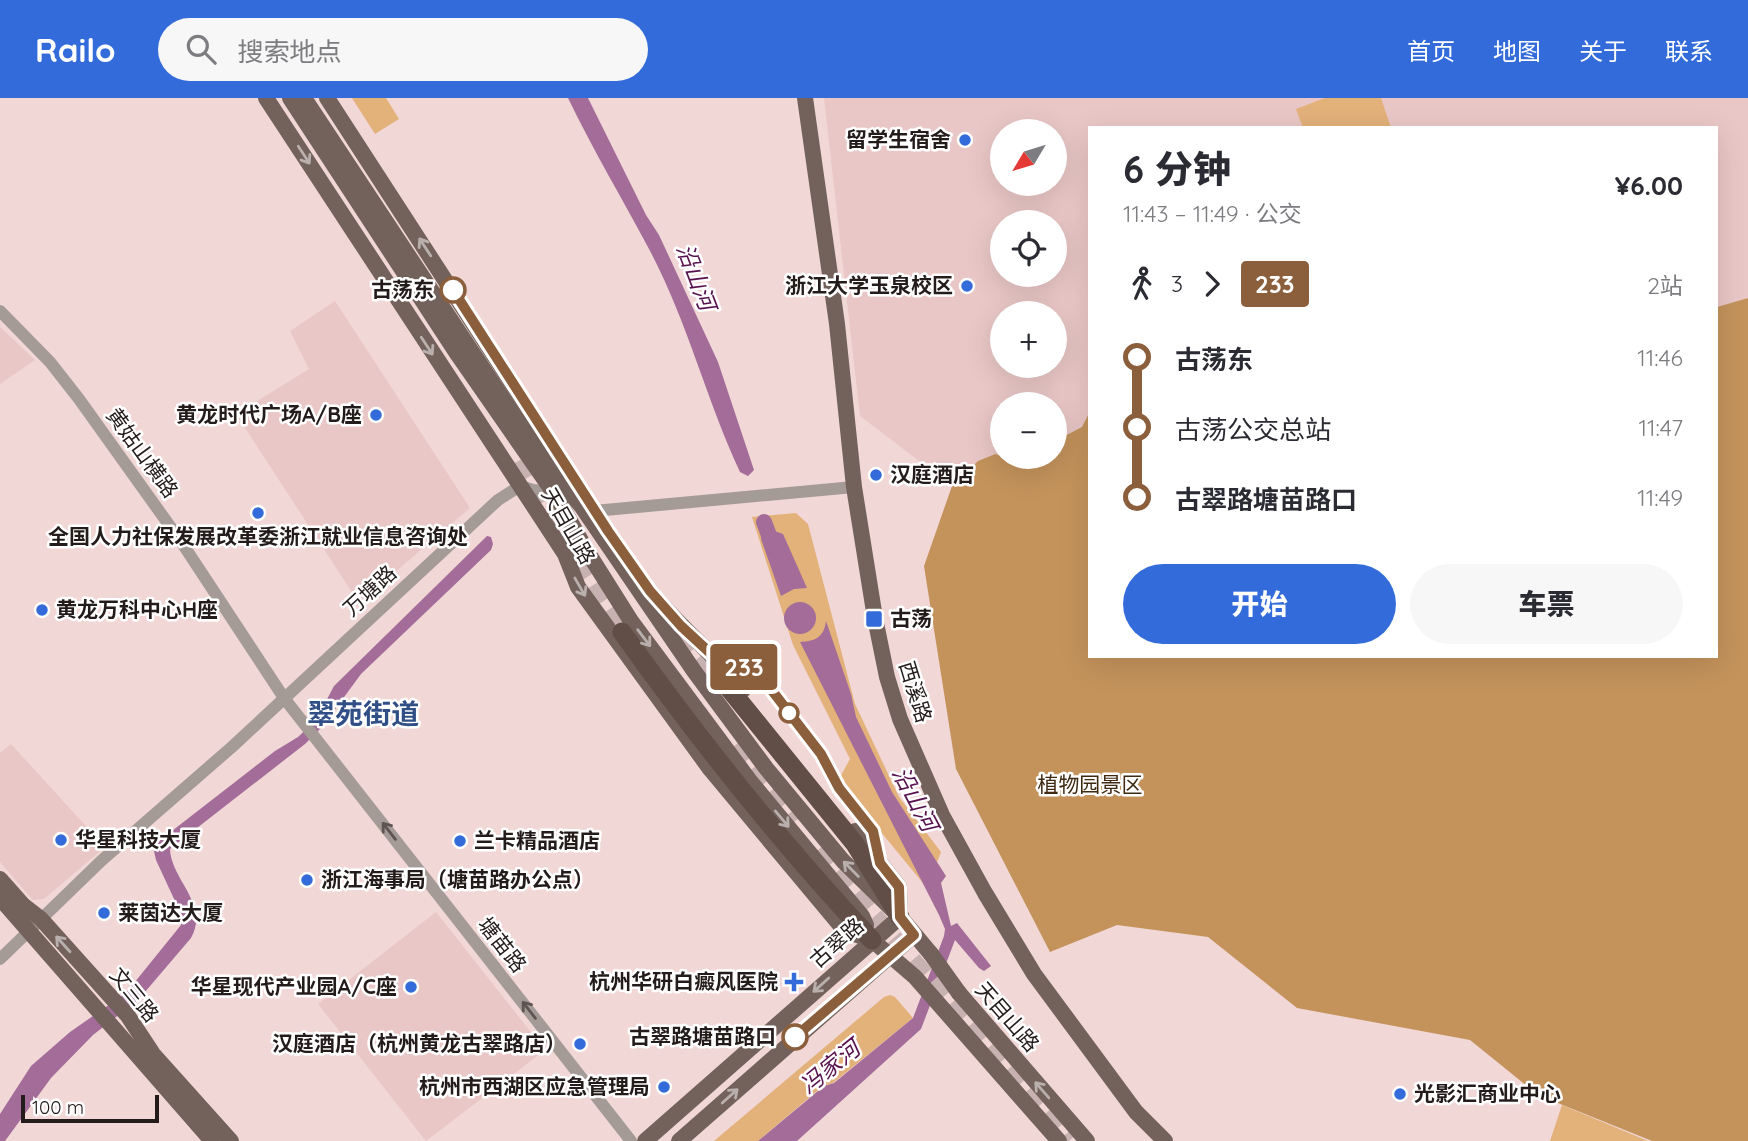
<!DOCTYPE html>
<html lang="zh">
<meta charset="utf-8">
<style>
body{margin:0;font-family:Quicksand,"Noto Sans SC",sans-serif;background:#f7f7f7;color:#2b2b33;height:100vh;display:flex;flex-direction:column;font-size:26px;white-space:nowrap}
*{box-sizing:border-box;margin:0}
p{font-size:23px;color:#7c7c81}
.icon{flex:none;width:38px;height:38px;fill:none;stroke:currentColor;stroke-width:2;stroke-linecap:round;stroke-linejoin:round}
.map{position:relative;flex:1;overflow:hidden}
.drawer{position:absolute;left:1088px;top:28px;width:630px;height:532px;display:flex;flex-direction:column;background:#fff;border-radius:0px;box-shadow:0 7px 28px #0002}
.drawer>*{flex:none}
.badge{padding:0 14px;border-radius:5px;font-size:24px;line-height:46px}
.needle{width:46px;rotate:232deg}
.controls{position:absolute;left:990px;top:21px;display:grid;gap:14px}
.controls a{display:grid;place-items:center;width:77px;height:77px;border-radius:50%;background:#fff;box-shadow:0 7px 28px #0002;font-size:35px}
.scale{position:absolute;left:21px;bottom:18px;width:138px;box-sizing:border-box;padding-left:7px;border:4px solid #241b1b;border-top:0;font-size:19px;line-height:24px;white-space:nowrap;color:#241b1b;-webkit-text-stroke:5px #fff;paint-order:stroke}
.map>.badge{position:absolute;translate:-50% -50%;box-shadow:0 0 0 4px #fff}
.legs{display:flex;align-items:center;gap:10px;height:77px;padding:0 35px;font-size:23px}
.legs p{margin-inline-start:auto}
.summary{display:flex;align-items:center;justify-content:space-between;height:119px;padding:0 35px}
h1{font-size:38px;font-weight:800;line-height:52px}
.primary-button{display:flex;gap:14px;margin-top:auto;padding:14px 35px}
.primary-button a{flex:1;height:80px;border-radius:42px;background:#336cda;color:#fff;font-size:28px;font-weight:800;line-height:80px;text-align:center}
.primary-button a+a{background:#f7f7f7;color:#2b2b33}
ul{padding:0 35px;list-style:none}
li{display:flex;align-items:center;gap:24px;height:70px;font-size:26px}
li i{display:grid;place-items:center;width:10px;height:100%;margin:0 9px;background:currentColor}
li i::after{content:'';width:18px;height:18px;margin:-9px;border:5px solid;border-radius:50%;background:#fff}
li p{margin-inline-start:auto}
li:first-child i{background:linear-gradient(#0000 50%,currentColor 0)}
li:last-child i{background:linear-gradient(currentColor 50%,#0000 0)}
header{display:flex;align-items:center;gap:42px;box-sizing:border-box;height:98px;padding:0 35px;background:#336cda;color:#fff}
header strong{font-size:33px}
nav{display:flex;gap:38px;margin-inline-start:auto;font-size:24px}
.search{width:490px;height:63px;background:#f7f7f7;display:flex;align-items:center;gap:18px;box-sizing:border-box;padding:0 24px;border-radius:38px;color:#7c7c81;font-size:26px}
.map>svg:first-child{display:block}
</style>
<header>
<strong>Railo</strong>
<div class="search"><svg class="icon" aria-label="search" viewBox="0 0 24 24"><circle cx="10" cy="10" r="6"/><path d="M15 15l6 6"/></svg>搜索地点</div>
<nav><a>首页</a><a>地图</a><a>关于</a><a>联系</a></nav>
</header>
<div class="map">
<svg width="1748" height="1043" viewBox="0 0 1748 1043">
<rect width="100%" height="100%" fill="#f1d7d6"/>
<g fill="#e9c7c6" fill-rule="evenodd">
<path d="M824,0H1748V200L1717,209V30H1090V313L1082,329L1055,343V306H1003V359L994,356L978,363L952,388L860,318ZM1003,33H1055V86H1003ZM1003,124H1055V177H1003ZM1003,215H1055V268H1003Z"/>
<path d="M335,203L470,410L359,505L236,316L309,271L290,233Z"/>
<path d="M0,229L35,262L0,286Z"/>
<path d="M11,646L105,749L44,801L33,802L0,764V655Z"/>
<path d="M436,814L545,952L426,1043L318,906Z"/>
</g>
<g fill="#e3b17a">
<path d="M352,0H386L399,21L375,36Z"/>
<path d="M1325,0H1381L1391,30H1303L1296,11Z"/>
<path d="M796,415L808,426L855,606L899,699L941,754L927,790L876,728L840,679L850,661L793,547L752,419Z"/>
<path d="M890,897L895,899L913,920L833,985L823,988L758,1043H714L884,899Z"/>
<path d="M1562,1007L1648,1043H1550Z"/>
</g>
<path fill="#c4935c" d="M1748,200V1043H1652L1538,997L1470,942L1297,910L1208,839L1117,827L1050,854L956,671L924,468L952,388L978,363L995,356L1015,363L1024,359H1055V343L1082,329L1090,313V558H1717V209Z"/>
<g fill="#a36c99">
<path d="M568,0H588L646,117L659,137L718,264L754,372L748,378L740,374C706,301 687,222 649,151C622,100 593,52 568,0Z"/>
<path d="M766,430L783,436L807,490L794,491L781,498L761,441Z"/>
<path d="M487,438L491,439L493,446L491,452L361,576L322,629L305,646L170,751C171,782 210,806 191,840L139,901L93,937L51,980L5,1043H0V1016L31,968L70,934L126,895L181,827V816L156,762L154,753L159,743L275,653L298,639L316,622L334,588Z"/>
<circle cx="800" cy="520" r="16"/>
<path d="M826,523L851,596L856,619L892,694L946,778L941,785L951,828L957,825L991,868L984,873L979,870L955,842L921,931L797,1043H758L824,988L834,985L913,920L944,838L945,831L939,817L800,544C816,543 824,539 826,523Z"/>
</g>
<g fill="none" stroke-linecap="round" stroke-linejoin="round">
<path stroke="#a36c99" stroke-width="16" d="M764,424L773,448"/>
<g stroke="#c8b1b1" stroke-width="19" stroke-dasharray="19 10" stroke-linecap="butt">
<path d="M522,361L579,468L622,534"/>
<path d="M682,536L723,583"/>
<path d="M733,649L794,724"/>
<path d="M817,753L1069,1043"/>
</g>
<g stroke="#a49a96" stroke-width="12">
<path d="M0,213L50,264L79,301L182,445L284,600L631,1043"/>
<path d="M580,408L594,413L854,389"/>
<path d="M0,861L101,763L233,648L498,402L520,388L560,400"/>
</g>
<g stroke="#73625b" stroke-width="16">
<path d="M266,0L565,456L578,489L710,671L845,833L872,842L915,879L1059,1043"/>
<path d="M290,0L458,257L556,398L585,450L631,523L750,683L862,818L866,827"/>
<path d="M304,0L541,358L582,409L694,573L766,670L843,763L900,819L931,856"/>
<path d="M327,0L585,398"/>
<path d="M805,0L837,226L854,389L875,520L887,579L900,621L942,717L985,795L1034,876L1136,1014L1165,1043"/>
<path d="M648,491C678,527 714,556 743,592"/>
<path d="M855,733L899,789L900,819"/>
<path d="M0,781L23,807L41,821L128,918L153,956L231,1043"/>
<path d="M0,800L212,1043"/>
<path d="M959,895L1087,1043"/>
<path d="M645,1043L900,819"/>
<path d="M679,1043L914,837"/>
</g>
<g stroke="#614e46" stroke-width="19">
<path d="M622,534C699,642 781,745 872,842"/>
<path d="M723,583L855,746L900,819"/>
</g>
<path stroke="#73625b" stroke-width="16" d="M931,856L959,895"/>
</g>
<defs><path id="oneway-shaft" d="M-6 0H5M1.5-3L5.5 0L1.5 3" fill="none" stroke-width="1.6" stroke-linecap="round" stroke-linejoin="round" transform="scale(1.75)"/></defs>
<g stroke="#b9b0ad">
<use href="#oneway-shaft" transform="translate(304 57) rotate(57)"/>
<use href="#oneway-shaft" transform="translate(425 149) rotate(-123)"/>
<use href="#oneway-shaft" transform="translate(427 248) rotate(57)"/>
<use href="#oneway-shaft" transform="translate(580 489) rotate(60)"/>
<use href="#oneway-shaft" transform="translate(644 540) rotate(53)"/>
<use href="#oneway-shaft" transform="translate(782 721) rotate(50)"/>
<use href="#oneway-shaft" transform="translate(851 771) rotate(-135)"/>
<use href="#oneway-shaft" transform="translate(63 846) rotate(-132)"/>
<use href="#oneway-shaft" transform="translate(821 887) rotate(138)"/>
<use href="#oneway-shaft" transform="translate(1042 992) rotate(-131)"/>
<use href="#oneway-shaft" transform="translate(730 998) rotate(-42)"/>
</g>
<g stroke="#5e5452">
<use href="#oneway-shaft" transform="translate(389 733) rotate(-128)"/>
<use href="#oneway-shaft" transform="translate(529 912) rotate(-128)"/>
</g>
<g fill="none" stroke-linecap="round" stroke-linejoin="round">
<g stroke="#fff" stroke-width="16">
<path id="line-1" d="M453,192L608,433L650,493L681,528L721,565L748,570L760,577L821,656L839,690L873,733L880,765L899,789L900,819L914,837L795,939"/>
</g>
<use href="#line-1" stroke="#8b5e3c" stroke-width="10"/>
</g>
<g fill="#336cda" stroke="#fff" stroke-width="2.5">
<circle cx="965" cy="42" r="7"/>
<circle cx="967" cy="188" r="7"/>
<circle cx="376" cy="317" r="7"/>
<circle cx="876" cy="377" r="7"/>
<circle cx="258" cy="415" r="7"/>
<circle cx="42" cy="512" r="7"/>
<rect x="865" y="512" width="18" height="18" rx="3.5"/>
<circle cx="61" cy="742" r="7"/>
<circle cx="460" cy="743" r="7"/>
<circle cx="307" cy="782" r="7"/>
<circle cx="104" cy="815" r="7"/>
<path d="M790.5 873.5h7v7h7v7h-7v7h-7v-7h-7v-7h7z"/>
<circle cx="411" cy="889" r="7"/>
<circle cx="580" cy="946" r="7"/>
<circle cx="664" cy="989" r="7"/>
<circle cx="1400" cy="996" r="7"/>
</g>
<g fill="#fff" stroke="#8b5e3c" stroke-width="3.5">
<circle cx="453" cy="192" r="12"/>
<circle cx="789" cy="615" r="9"/>
<circle cx="795" cy="939" r="12"/>
</g>
<g text-anchor="middle" stroke-width="5" stroke-linejoin="round" paint-order="stroke">
<g font-size="21" font-weight="bold" fill="#241b1b" stroke="#fff" text-anchor="start">
<text x="951" y="49" text-anchor="end">留学生宿舍</text>
<text x="953" y="195" text-anchor="end">浙江大学玉泉校区</text>
<text x="362" y="324" text-anchor="end">黄龙时代广场A/B座</text>
<text x="890" y="384">汉庭酒店</text>
<text x="258" y="446" text-anchor="middle">全国人力社保发展改革委浙江就业信息咨询处</text>
<text x="56" y="519">黄龙万科中心H座</text>
<text x="890" y="528">古荡</text>
<text x="75" y="749">华星科技大厦</text>
<text x="474" y="750">兰卡精品酒店</text>
<text x="321" y="789">浙江海事局（塘苗路办公点）</text>
<text x="118" y="822">莱茵达大厦</text>
<text x="778" y="891" text-anchor="end">杭州华研白癜风医院</text>
<text x="397" y="896" text-anchor="end">华星现代产业园A/C座</text>
<text x="566" y="953" text-anchor="end">汉庭酒店（杭州黄龙古翠路店）</text>
<text x="650" y="996" text-anchor="end">杭州市西湖区应急管理局</text>
<text x="1414" y="1003">光影汇商业中心</text>
</g>
<g font-size="21" font-weight="bold" fill="#241b1b" stroke="#fff" text-anchor="end">
<text x="434" y="199">古荡东</text>
<text x="776" y="946">古翠路塘苗路口</text>
</g>
<g font-size="21" fill="#241b1b" stroke="#fff">
<text transform="translate(142 355) rotate(54)" y="7">黄姑山横路</text>
<text transform="translate(568 428) rotate(60)" y="7">天目山路</text>
<text transform="translate(370 493) rotate(-43)" y="7">万塘路</text>
<text transform="translate(915 594) rotate(73)" y="7">西溪路</text>
<text transform="translate(837 845) rotate(-41)" y="7">古翠路</text>
<text transform="translate(502 847) rotate(52)" y="7">塘苗路</text>
<text transform="translate(134 897) rotate(51)" y="7">文三路</text>
<text transform="translate(1007 919) rotate(49)" y="7">天目山路</text>
</g>
<g font-size="21" fill="#3f2a11" stroke="#fff">
<text x="1090" y="694">植物园景区</text>
</g>
<g font-size="23" font-style="italic" fill="#56114e" stroke="#fff">
<text transform="translate(696 179) rotate(69)" y="8">沿山河</text>
<text transform="translate(915 701) rotate(62)" y="8">沿山河</text>
<text transform="translate(830 969) rotate(-39)" y="8">冯家河</text>
</g>
<g font-size="28" font-weight="bold" fill="#314f87" stroke="#fff">
<text x="363" y="626">翠苑街道</text>
</g>
</g>
</svg>
<div class="controls">
<a><svg class="needle" viewBox="-14 -14 28 28"><path d="M0-13l5 13h-10z" fill="#e53935"/><path d="M0 13l5-13h-10z" fill="#7c7c81"/></svg></a>
<a><svg class="icon" aria-label="locate" viewBox="0 0 24 24"><circle cx="12" cy="12" r="6"/><path d="M12 2v4M12 18v4M2 12h4M18 12h4"/></svg></a>
<a>+</a>
<a>−</a>
</div>
<div class="scale">100 m</div>
<b class="badge" style="left:744px;top:569px;background:#8b5e3c;color:#fff">233</b>
<section class="drawer">
<div class="summary"><div><h1>6 分钟</h1><p>11:43 – 11:49 · 公交</p></div><b>¥6.00</b></div>
<div class="legs"><svg class="icon" aria-label="walk" viewBox="0 0 24 24"><circle cx="13" cy="4" r="2"/><path d="M13 8l-2 6 4 7M11 14l-3 7M7 12l3-4h3l4 4"/></svg>3<svg class="icon" aria-label="forward" viewBox="0 0 24 24"><path d="M9 5l7 7-7 7"/></svg><b class="badge" style="background:#8b5e3c;color:#fff">233</b><p>2站</p></div>
<ul>
<li><i style="color:#8b5e3c"></i><b>古荡东</b><p>11:46</p></li>
<li><i style="color:#8b5e3c"></i><span>古荡公交总站</span><p>11:47</p></li>
<li><i style="color:#8b5e3c"></i><b>古翠路塘苗路口</b><p>11:49</p></li>
</ul>
<div class="primary-button"><a>开始</a><a>车票</a></div>
</section>
</div>
